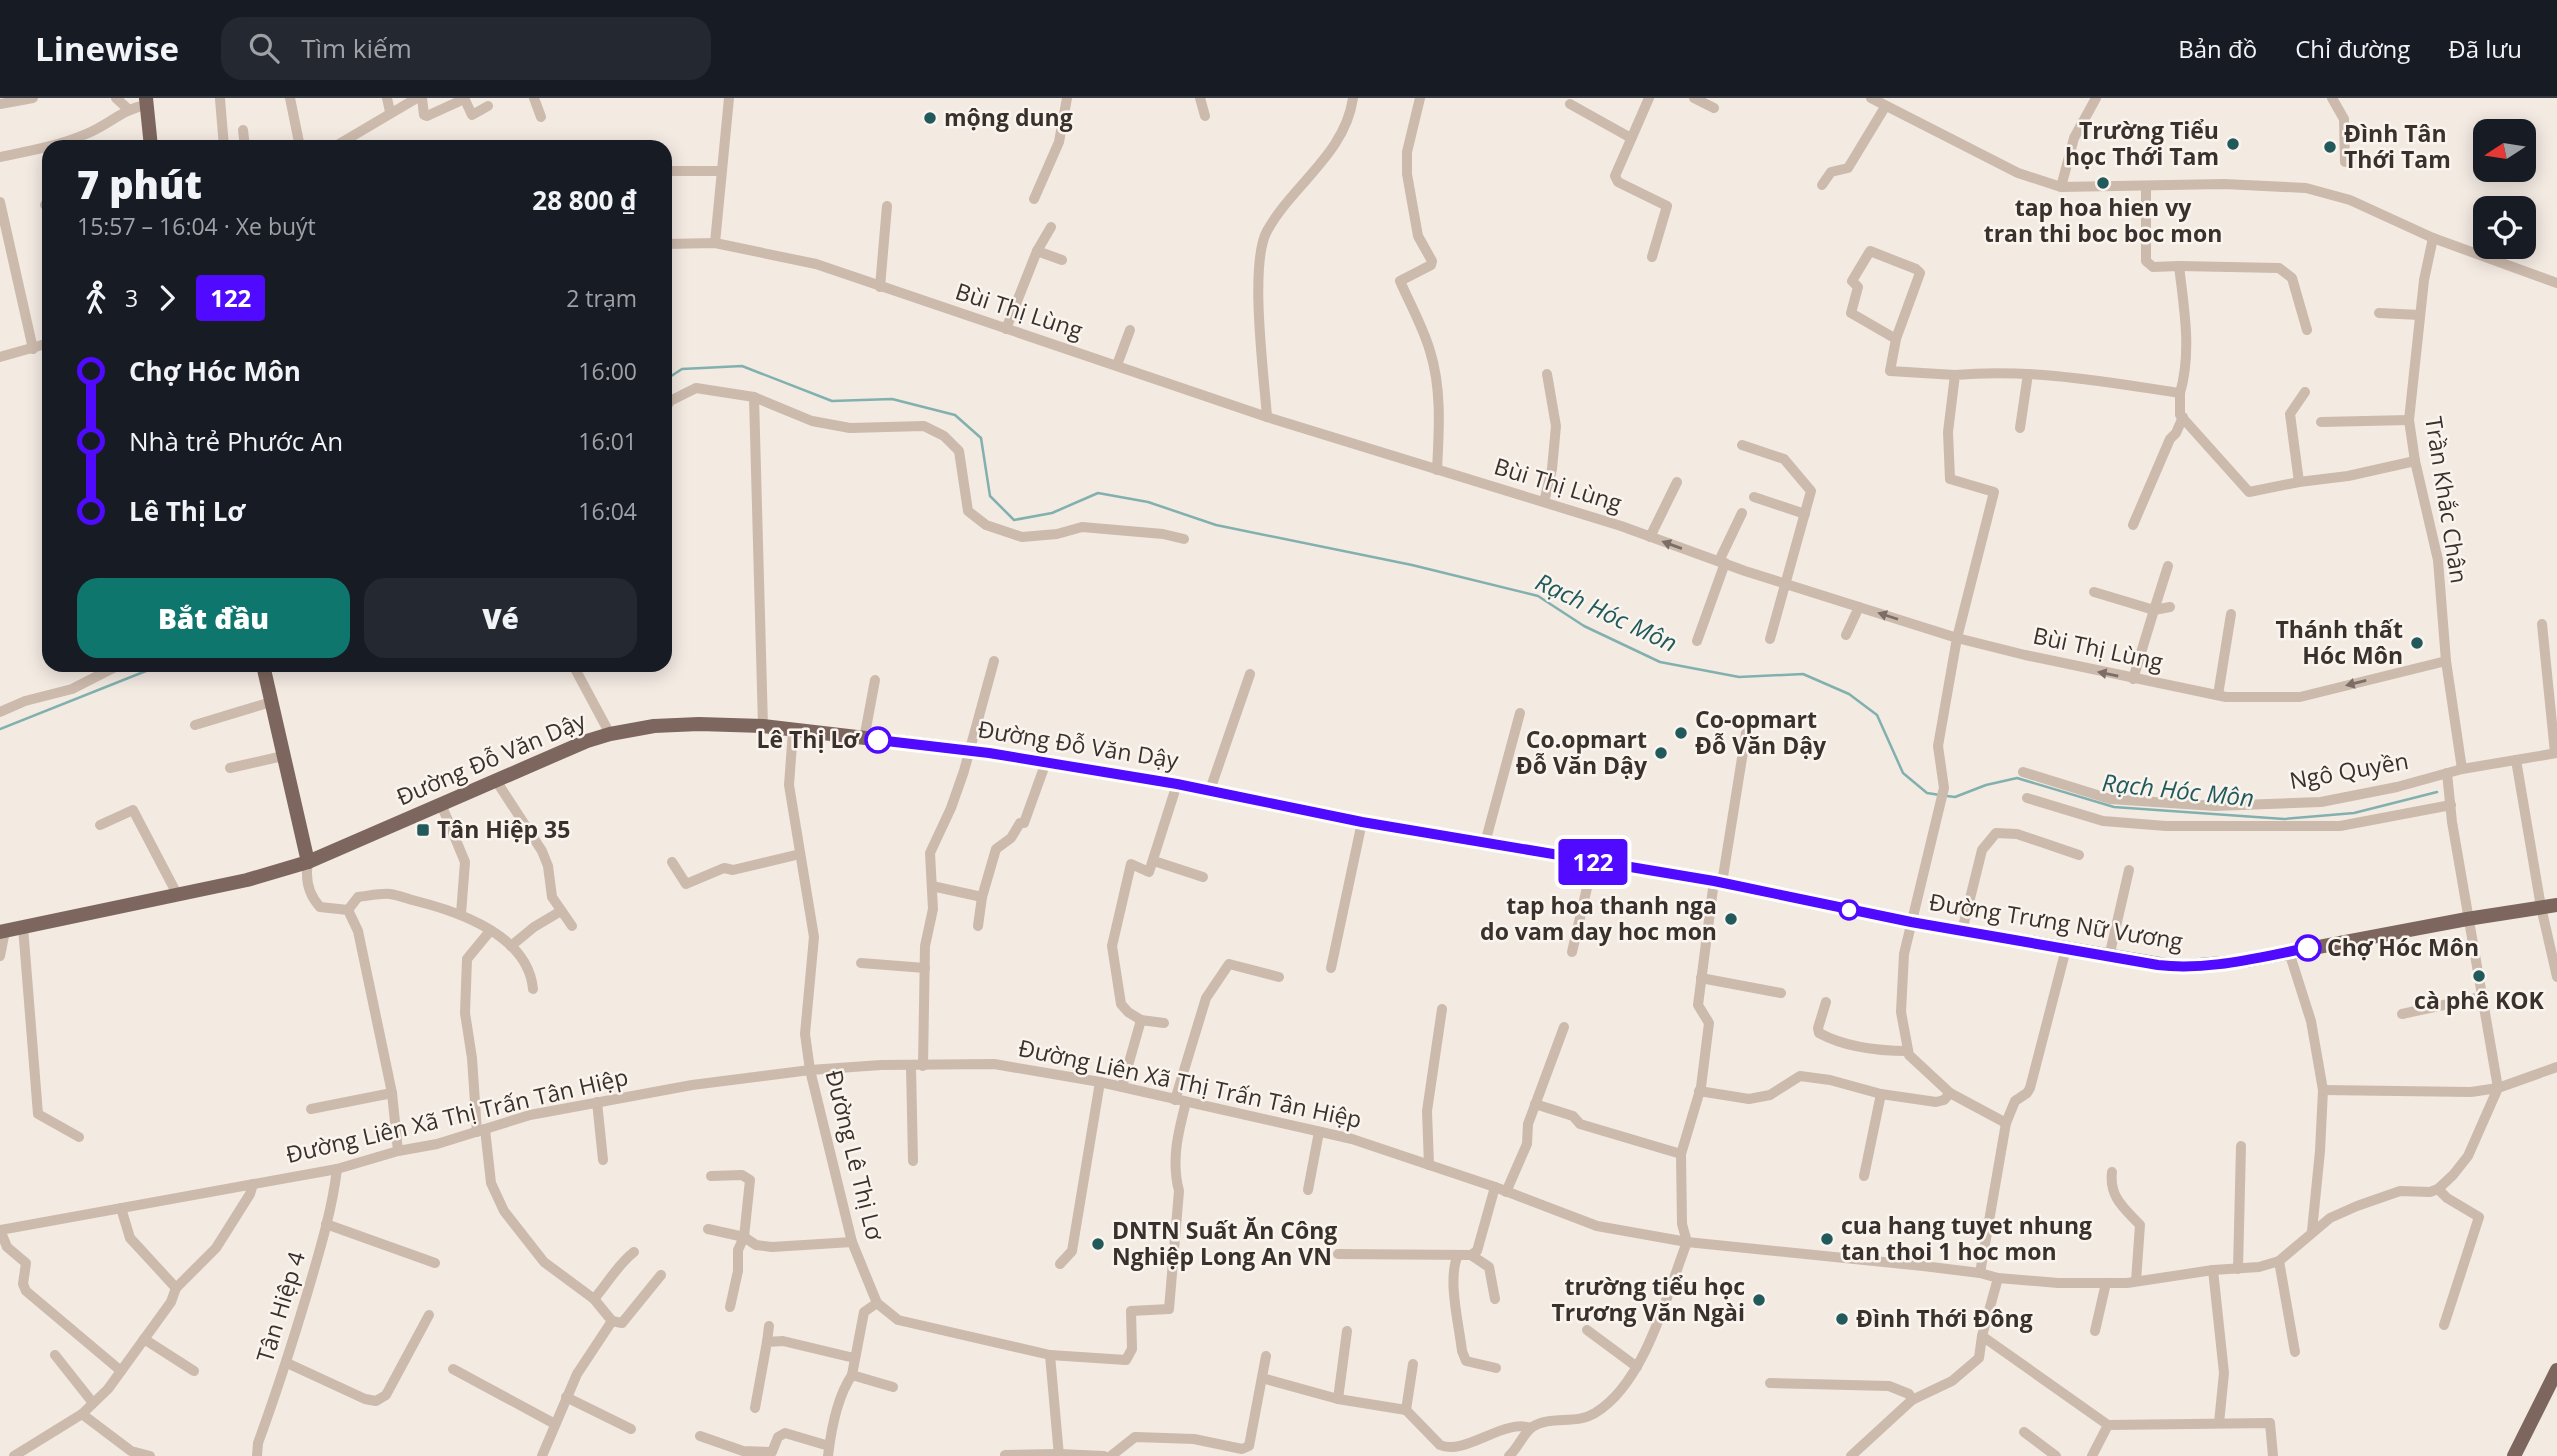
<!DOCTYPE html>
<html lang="vi">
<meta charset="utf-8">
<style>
body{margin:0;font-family:"Open Sans",sans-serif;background:#242831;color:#f1f3f6;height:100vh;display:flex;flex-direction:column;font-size:26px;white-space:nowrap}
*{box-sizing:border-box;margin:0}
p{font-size:23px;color:#9ea1a6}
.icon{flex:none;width:38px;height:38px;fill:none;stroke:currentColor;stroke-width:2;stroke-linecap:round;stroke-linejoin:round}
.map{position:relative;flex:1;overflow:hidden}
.side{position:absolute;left:42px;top:42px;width:630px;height:532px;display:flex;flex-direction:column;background:#171b24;border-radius:21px;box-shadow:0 4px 18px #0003}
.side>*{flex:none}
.badge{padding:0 14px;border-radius:5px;font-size:24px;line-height:46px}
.needle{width:46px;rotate:258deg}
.tools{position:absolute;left:2473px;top:21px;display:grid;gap:14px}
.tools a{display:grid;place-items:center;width:63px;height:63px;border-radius:14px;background:#171b24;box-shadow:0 4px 18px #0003;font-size:35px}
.map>.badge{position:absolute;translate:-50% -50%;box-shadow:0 0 0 4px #fff}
.legs{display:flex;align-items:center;gap:10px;height:77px;padding:0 35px;font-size:23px}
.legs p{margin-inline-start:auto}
.summary{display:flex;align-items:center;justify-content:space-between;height:119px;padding:0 35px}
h1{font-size:38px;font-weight:800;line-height:52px}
.action{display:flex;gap:14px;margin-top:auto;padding:14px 35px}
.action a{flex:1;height:80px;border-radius:21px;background:#0f766e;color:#fff;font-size:28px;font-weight:800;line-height:80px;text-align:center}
.action a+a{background:#242831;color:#f1f3f6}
ul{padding:0 35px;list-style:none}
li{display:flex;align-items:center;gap:24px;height:70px;font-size:26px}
li i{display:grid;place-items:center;width:10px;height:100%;margin:0 9px;background:currentColor}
li i::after{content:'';width:18px;height:18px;margin:-9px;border:5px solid;border-radius:50%;background:#171b24}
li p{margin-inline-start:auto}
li:first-child i{background:linear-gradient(#0000 50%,currentColor 0)}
li:last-child i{background:linear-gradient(currentColor 50%,#0000 0)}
header{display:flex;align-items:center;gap:42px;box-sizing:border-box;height:98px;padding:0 35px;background:#171b24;border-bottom:2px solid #363941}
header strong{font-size:33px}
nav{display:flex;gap:38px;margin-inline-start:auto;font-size:24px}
.search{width:490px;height:63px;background:#242831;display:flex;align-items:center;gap:18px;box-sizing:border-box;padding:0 24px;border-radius:21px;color:#9ea1a6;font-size:26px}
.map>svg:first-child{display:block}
</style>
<header>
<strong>Linewise</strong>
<div class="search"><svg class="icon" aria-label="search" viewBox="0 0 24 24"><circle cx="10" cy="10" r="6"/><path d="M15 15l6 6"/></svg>Tìm kiếm</div>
<nav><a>Bản đồ</a><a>Chỉ đường</a><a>Đã lưu</a></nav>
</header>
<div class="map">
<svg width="2557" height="1358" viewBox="0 0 2557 1358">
<rect width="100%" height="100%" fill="#f3eae2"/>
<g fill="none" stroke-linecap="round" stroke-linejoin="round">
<g stroke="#81b0af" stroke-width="2.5">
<path d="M665,282L682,271L742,268L832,303L892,301L955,317L981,340L990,398L1014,422L1052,415L1098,395L1148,404L1216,427L1412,467L1538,498L1584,528L1660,564L1739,579L1803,576L1849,596L1877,617L1903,675L1927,695L1940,697"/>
<path d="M0,631L161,567"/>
<path d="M1947,698L1955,699L1986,687L2017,680L2114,709L2284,721L2354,715L2437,694"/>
</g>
<g stroke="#ccbaad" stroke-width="10">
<path d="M116,0L128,11"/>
<path d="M290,0L300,49"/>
<path d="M387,0L390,14"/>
<path d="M422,0L424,17L427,18L462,2H465L472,17L488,8"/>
<path d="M534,0L541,19"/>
<path d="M1200,0L1205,18"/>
<path d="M1420,0L1407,54V76L1418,138L1432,163L1431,167L1400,183C1410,206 1423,229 1430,253C1442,291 1439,333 1437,372"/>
<path d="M1649,0L1615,78L1618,84L1667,108L1652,159"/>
<path d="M1694,0L1714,10"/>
<path d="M1871,0L2018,75L2061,89L2224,86L2306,90L2350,102L2433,140L2557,185"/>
<path d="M2332,0L2344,21L2345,64"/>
<path d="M220,1L224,49"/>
<path d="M0,6L33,0"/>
<path d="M1570,6L1631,40"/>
<path d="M243,32L245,49"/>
<path d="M334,49L417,0"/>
<path d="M0,59C29,53 58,48 86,36C108,27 122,12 145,7"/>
<path d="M665,73H721"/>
<path d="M1822,87L1831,74L1848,70L1885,9"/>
<path d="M2061,89L2074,40L2096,0"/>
<path d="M1034,101L1059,44L1067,0"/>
<path d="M0,104L33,251"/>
<path d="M45,107L49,100"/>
<path d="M2433,140L2424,182L2409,322L2415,363L2438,462L2446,563L2462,671"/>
<path d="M715,145L729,0"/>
<path d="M665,146L715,145L816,166L1267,319L1621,428L1745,473L1957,540L2025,557L2226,599H2300L2446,563"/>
<path d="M1037,153L1062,162"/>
<path d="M2179,168L2279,170L2292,180L2307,232"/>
<path d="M880,189L887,108"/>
<path d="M2379,215L2420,217"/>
<path d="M1006,231L1037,153L1051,129"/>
<path d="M1896,241L1851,215L1858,189L1852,183L1870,153L1916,171L1920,175L1897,238L1896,241L1890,273L1955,277"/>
<path d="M0,259L49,245"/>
<path d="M1117,267L1130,232"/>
<path d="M2180,295V317L2249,394L2299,384L2348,378L2415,363"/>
<path d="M754,299L763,628"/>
<path d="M665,311L670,303L696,290L754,299L812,323L850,330L924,328L944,338L959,353L968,413L986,427L1022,439L1057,436L1082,429L1163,436L1184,441"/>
<path d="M1267,319C1264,277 1249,166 1267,133C1293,86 1345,56 1353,0"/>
<path d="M2321,324L2409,322"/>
<path d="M2020,330L2028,276"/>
<path d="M1742,347L1784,361L1811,393L1770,541"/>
<path d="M2299,384L2290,316L2305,294"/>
<path d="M1754,399L1805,416"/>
<path d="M1544,404L1552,371L1556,328L1547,276"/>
<path d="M2133,427L2170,341L2176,335L2183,319"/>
<path d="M1650,439L1677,384"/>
<path d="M1719,463L1742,415"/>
<path d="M2094,494L2154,512L2168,468"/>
<path d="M2542,526L2555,655"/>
<path d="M1846,537L1859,509"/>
<path d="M1697,543L1725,465"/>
<path d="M573,567L610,636"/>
<path d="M2133,581L2154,512L2170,509"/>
<path d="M2218,597L2231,516"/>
<path d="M0,614L25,603L72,591L119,567"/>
<path d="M195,627L271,604"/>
<path d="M793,633L789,687L814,839L805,936L810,972L852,1144L877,1205L898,1222L1050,1257L1059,1358"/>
<path d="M864,641L875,582"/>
<path d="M2516,662L2541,809L2557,879"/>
<path d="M230,670L283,658"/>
<path d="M2023,674L2110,701L2215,708L2321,704L2397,689L2462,671L2557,655"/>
<path d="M2447,675L2452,724L2498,990"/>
<path d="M495,681L542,753L548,768L552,799L572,828"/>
<path d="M1210,692L1250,576"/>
<path d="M2027,700L2103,723L2166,728H2340L2451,707"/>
<path d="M441,706L465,764L461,816"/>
<path d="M100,727L133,712L177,796"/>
<path d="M1485,745L1520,615"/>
<path d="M1154,763L1203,779"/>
<path d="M308,764C305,781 308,796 320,809L348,812L358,833L392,995L398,1053"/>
<path d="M672,764L686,786L724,770L733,772L800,756"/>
<path d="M1722,785L1746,635"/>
<path d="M932,788L982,799"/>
<path d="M348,812L358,799C368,798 380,795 390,796C398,797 408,801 416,803C460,814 528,838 533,891"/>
<path d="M978,828L982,799L996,751L1011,740L1020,725H1024L1046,664"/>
<path d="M23,829L38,1016L79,1039"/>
<path d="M1962,833L1982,752L1996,735L2017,736L2079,757"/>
<path d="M511,848L534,829L561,813"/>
<path d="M1572,854L1593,764"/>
<path d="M2289,854L2311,923L2323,992L2320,1053L2312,1133"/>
<path d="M0,858L5,833"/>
<path d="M2109,859L2129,772"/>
<path d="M861,865L925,870"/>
<path d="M1331,870L1362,724"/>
<path d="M1701,880L1781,895"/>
<path d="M1826,904L1818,930L1819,935C1845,949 1879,953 1908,953"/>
<path d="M2402,916L2481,899"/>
<path d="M1141,922L1128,914L1121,906L1112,848L1131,766L1149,774L1177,686"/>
<path d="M911,968L913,1063"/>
<path d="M923,968L925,848L933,811L930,755L951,710L964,673L994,563"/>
<path d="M1122,989L1141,922L1164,925"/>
<path d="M2323,992L2471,994L2498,990L2557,969"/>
<path d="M1699,993L1749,1001L1770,997L1800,978L1830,982L1881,996L1936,1004L1944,1002L1950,995"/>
<path d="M1175,1002L1206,900L1229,866L1279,879"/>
<path d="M597,1004L603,1062"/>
<path d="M1535,1006L1573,1018L1580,1026L1681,1056"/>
<path d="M311,1011L392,995"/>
<path d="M2006,1025L1950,995L1909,957L1901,914L1904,856L1944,690L1938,648L1957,540L1994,394L1950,381L1948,334L1955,277C2030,270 2106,284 2180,295C2192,254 2184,210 2179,168L2153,169L2146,163V88"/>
<path d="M485,1031L491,1085L504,1113L544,1164L594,1201L612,1223L577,1276L542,1358"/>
<path d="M477,1034L472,960L465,915L467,861L490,833"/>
<path d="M1429,1067L1427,1013L1442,911"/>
<path d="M2112,1074C2109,1099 2124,1110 2140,1127L2136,1183"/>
<path d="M711,1078L742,1077L750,1082L744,1139L738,1152V1173L730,1209"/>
<path d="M1864,1078L1881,996"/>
<path d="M2438,1091L2447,1100L2479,1119L2444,1227"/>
<path d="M1308,1092L1319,1034"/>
<path d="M1506,1094L1527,1046L1528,1026L1564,929"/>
<path d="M326,1126L435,1165"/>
<path d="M708,1131L744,1139L756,1147L772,1149L852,1144"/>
<path d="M0,1132L337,1071L398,1053L437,1046L530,1017L692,987L810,972L881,967L994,966L1100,984L1352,1041L1495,1089L1597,1128L1687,1144L1923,1168L1980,1175L1998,1180L2058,1185H2127L2213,1172L2259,1169L2279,1163L2330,1120L2357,1108L2400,1093L2430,1094L2438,1091L2453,1077L2468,1058L2498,990"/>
<path d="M0,1132L7,1149L26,1165L23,1186L26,1193L121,1273"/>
<path d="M1338,1156L1471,1157L1477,1153L1495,1089"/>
<path d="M1458,1157C1447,1181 1459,1226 1462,1253L1466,1263L1496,1270"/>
<path d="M1471,1157L1489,1169L1495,1201"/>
<path d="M2279,1163L2295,1254"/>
<path d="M1060,1166L1072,1153L1100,984"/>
<path d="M2238,1171L2241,1048"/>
<path d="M2213,1172L2224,1275L2219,1325"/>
<path d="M1980,1175L2006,1025L2015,1003L2027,995L2030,990L2066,851"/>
<path d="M176,1190L216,1150L250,1096L253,1086"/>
<path d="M594,1201C608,1185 618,1166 634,1154"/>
<path d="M877,1205L864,1214L852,1277L893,1289"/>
<path d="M612,1223L622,1225L661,1177"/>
<path d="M1587,1232L1637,1269"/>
<path d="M2095,1233L2106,1185"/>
<path d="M1982,1238L2108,1327L2270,1325L2273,1358"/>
<path d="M144,1241L194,1273"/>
<path d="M767,1244L769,1228"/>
<path d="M55,1257L93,1305"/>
<path d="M1050,1257L1126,1262L1132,1251L1131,1213L1169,1211L1179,1093C1171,1062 1178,1035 1186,1004"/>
<path d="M287,1265L365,1301L376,1303L386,1297L429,1217"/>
<path d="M453,1271L555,1326"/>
<path d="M1262,1280L1338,1301L1347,1233"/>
<path d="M1770,1285L1889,1288L1909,1296L1912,1302"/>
<path d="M566,1299L631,1331"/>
<path d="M1338,1301L1406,1312L1413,1266"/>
<path d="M755,1310L767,1244L783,1243L854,1260"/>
<path d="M1406,1312L1440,1347C1465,1358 1504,1320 1531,1330"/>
<path d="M82,1316L131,1353L150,1358"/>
<path d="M2024,1334L2056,1358"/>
<path d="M700,1338L743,1353L772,1354L778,1339L785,1335L829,1348"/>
<path d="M1005,1357L1059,1356L1104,1358"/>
<path d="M14,1358L82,1316L108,1291L171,1204L176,1190L130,1140L121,1110"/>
<path d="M257,1358L258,1345C276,1296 292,1246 307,1196C319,1155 332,1113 337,1071"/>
<path d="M828,1358C831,1332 837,1299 852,1277"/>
<path d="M1111,1358L1135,1339L1194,1341L1242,1351L1249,1348L1266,1258"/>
<path d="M1509,1358C1518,1350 1523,1336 1532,1329C1551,1317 1576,1327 1595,1315C1645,1285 1667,1196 1687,1144L1682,1126L1681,1056L1701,989L1709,925L1698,907L1714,783"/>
<path d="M1851,1358L1912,1302L1952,1283L1979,1260L1982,1238L1998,1180"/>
<path d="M2092,1358L2108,1327"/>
</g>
<g stroke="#7c665d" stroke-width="14">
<path d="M146,0L151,49"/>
<path d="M263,567L308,764"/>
<path d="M0,834L247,782L308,764L587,643L610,636L654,628L699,626L763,628L968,652L1177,686L1362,724L1714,783L1911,824L2177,869L2245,863L2467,821L2557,807"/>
<path d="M2514,1358L2557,1272"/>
</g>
</g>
<defs><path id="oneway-solid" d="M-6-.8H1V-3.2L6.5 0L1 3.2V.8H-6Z" transform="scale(1.75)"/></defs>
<g fill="#7c6e66">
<use href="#oneway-solid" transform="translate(1672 447) rotate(-160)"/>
<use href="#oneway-solid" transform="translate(1888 518) rotate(-162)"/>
<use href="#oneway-solid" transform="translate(2108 576) rotate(-168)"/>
<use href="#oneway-solid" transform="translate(2356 585) rotate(166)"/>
</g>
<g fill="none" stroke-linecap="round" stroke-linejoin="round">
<g stroke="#fff" stroke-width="16">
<path id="line-1" d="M878,642L989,655L1177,686L1362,724L1714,783L1911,824L2158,867C2209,873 2259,859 2308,850"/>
</g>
<use href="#line-1" stroke="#4f0aff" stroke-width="10"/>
</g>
<g fill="#225a5b" stroke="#faf4ef" stroke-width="2.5">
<circle cx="930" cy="20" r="7"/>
<circle cx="2233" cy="46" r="7"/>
<circle cx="2330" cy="49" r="7"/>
<circle cx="2103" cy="85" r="7"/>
<circle cx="2417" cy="545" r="7"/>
<circle cx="1681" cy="635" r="7"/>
<circle cx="1661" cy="655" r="7"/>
<rect x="416" y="725" width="14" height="14" rx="3.5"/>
<circle cx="1731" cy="821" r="7"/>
<circle cx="2479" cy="878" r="7"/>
<circle cx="1827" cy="1141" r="7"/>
<circle cx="1098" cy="1146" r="7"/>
<circle cx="1759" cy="1202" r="7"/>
<circle cx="1842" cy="1221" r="7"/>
</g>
<g fill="#fff" stroke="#4f0aff" stroke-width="3.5">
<circle cx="878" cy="642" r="12"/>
<circle cx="1849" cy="812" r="9"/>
<circle cx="2308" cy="850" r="12"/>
</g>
<g text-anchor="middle" stroke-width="5" stroke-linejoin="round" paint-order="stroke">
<g font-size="23" font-weight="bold" fill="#3a302c" stroke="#faf4ef" text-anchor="start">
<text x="944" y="28">mộng dung</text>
<text x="2219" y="41" text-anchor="end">Trường Tiểu<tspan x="2219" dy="26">học Thới Tam</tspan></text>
<text x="2344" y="44">Đình Tân<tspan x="2344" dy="26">Thới Tam</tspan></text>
<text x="2103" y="118" text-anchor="middle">tap hoa hien vy<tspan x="2103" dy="26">tran thi boc boc mon</tspan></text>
<text x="2403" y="540" text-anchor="end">Thánh thất<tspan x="2403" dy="26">Hóc Môn</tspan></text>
<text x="1695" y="630">Co-opmart<tspan x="1695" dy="26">Đỗ Văn Dậy</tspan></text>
<text x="1647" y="650" text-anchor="end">Co.opmart<tspan x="1647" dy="26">Đỗ Văn Dậy</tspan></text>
<text x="437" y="740">Tân Hiệp 35</text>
<text x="1717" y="816" text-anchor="end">tap hoa thanh nga<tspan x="1717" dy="26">do vam day hoc mon</tspan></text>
<text x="2479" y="911" text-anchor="middle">cà phê KOK</text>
<text x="1841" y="1136">cua hang tuyet nhung<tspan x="1841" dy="26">tan thoi 1 hoc mon</tspan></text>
<text x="1112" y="1141">DNTN Suất Ăn Công<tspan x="1112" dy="26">Nghiệp Long An VN</tspan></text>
<text x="1745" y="1197" text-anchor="end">trường tiểu học<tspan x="1745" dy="26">Trương Văn Ngài</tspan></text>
<text x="1856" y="1229">Đình Thới Đông</text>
</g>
<g font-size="23" fill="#3a302c" stroke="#faf4ef">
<text transform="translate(1019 213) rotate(18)" y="8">Bùi Thị Lùng</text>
<text transform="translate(1558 387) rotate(17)" y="8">Bùi Thị Lùng</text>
<text transform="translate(2446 402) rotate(81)" y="8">Trần Khắc Chân</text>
<text transform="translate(2098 551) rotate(12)" y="8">Bùi Thị Lùng</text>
<text transform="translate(1078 647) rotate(9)" y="8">Đường Đỗ Văn Dậy</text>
<text transform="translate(491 661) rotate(-23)" y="8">Đường Đỗ Văn Dậy</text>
<text transform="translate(2349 673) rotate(-10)" y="8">Ngô Quyền</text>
<text transform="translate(2056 824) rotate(9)" y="8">Đường Trưng Nữ Vương</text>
<text transform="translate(1190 986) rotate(12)" y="8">Đường Liên Xã Thị Trấn Tân Hiệp</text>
<text transform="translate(457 1018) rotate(-13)" y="8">Đường Liên Xã Thị Trấn Tân Hiệp</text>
<text transform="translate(854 1057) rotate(76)" y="8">Đường Lê Thị Lơ</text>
<text transform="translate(281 1209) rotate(-73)" y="8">Tân Hiệp 4</text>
</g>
<g font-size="23" font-weight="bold" fill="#3a302c" stroke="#faf4ef" text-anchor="end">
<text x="859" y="650">Lê Thị Lơ</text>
<text x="2327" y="858" text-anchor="start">Chợ Hóc Môn</text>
</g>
<g font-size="24" font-style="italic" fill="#225a5b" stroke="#faf4ef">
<text transform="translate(1606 515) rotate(25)" y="8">Rạch Hóc Môn</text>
<text transform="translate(2178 693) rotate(6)" y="8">Rạch Hóc Môn</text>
</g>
</g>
</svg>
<div class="tools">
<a><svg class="needle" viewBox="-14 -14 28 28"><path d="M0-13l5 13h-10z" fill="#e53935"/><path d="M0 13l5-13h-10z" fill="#9ea1a6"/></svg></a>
<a><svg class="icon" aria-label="locate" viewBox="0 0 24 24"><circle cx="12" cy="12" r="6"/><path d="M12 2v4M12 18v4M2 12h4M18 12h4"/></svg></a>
</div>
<b class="badge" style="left:1593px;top:764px;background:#4f0aff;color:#fff">122</b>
<section class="side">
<div class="summary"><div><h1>7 phút</h1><p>15:57 – 16:04 · Xe buýt</p></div><b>28 800 ₫</b></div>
<div class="legs"><svg class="icon" aria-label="walk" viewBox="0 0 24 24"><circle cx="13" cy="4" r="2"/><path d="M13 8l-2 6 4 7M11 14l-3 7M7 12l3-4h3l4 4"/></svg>3<svg class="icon" aria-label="forward" viewBox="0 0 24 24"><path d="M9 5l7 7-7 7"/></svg><b class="badge" style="background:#4f0aff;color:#fff">122</b><p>2 trạm</p></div>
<ul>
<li><i style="color:#4f0aff"></i><b>Chợ Hóc Môn</b><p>16:00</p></li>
<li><i style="color:#4f0aff"></i><span>Nhà trẻ Phước An</span><p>16:01</p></li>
<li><i style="color:#4f0aff"></i><b>Lê Thị Lơ</b><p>16:04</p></li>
</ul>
<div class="action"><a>Bắt đầu</a><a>Vé</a></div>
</section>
</div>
